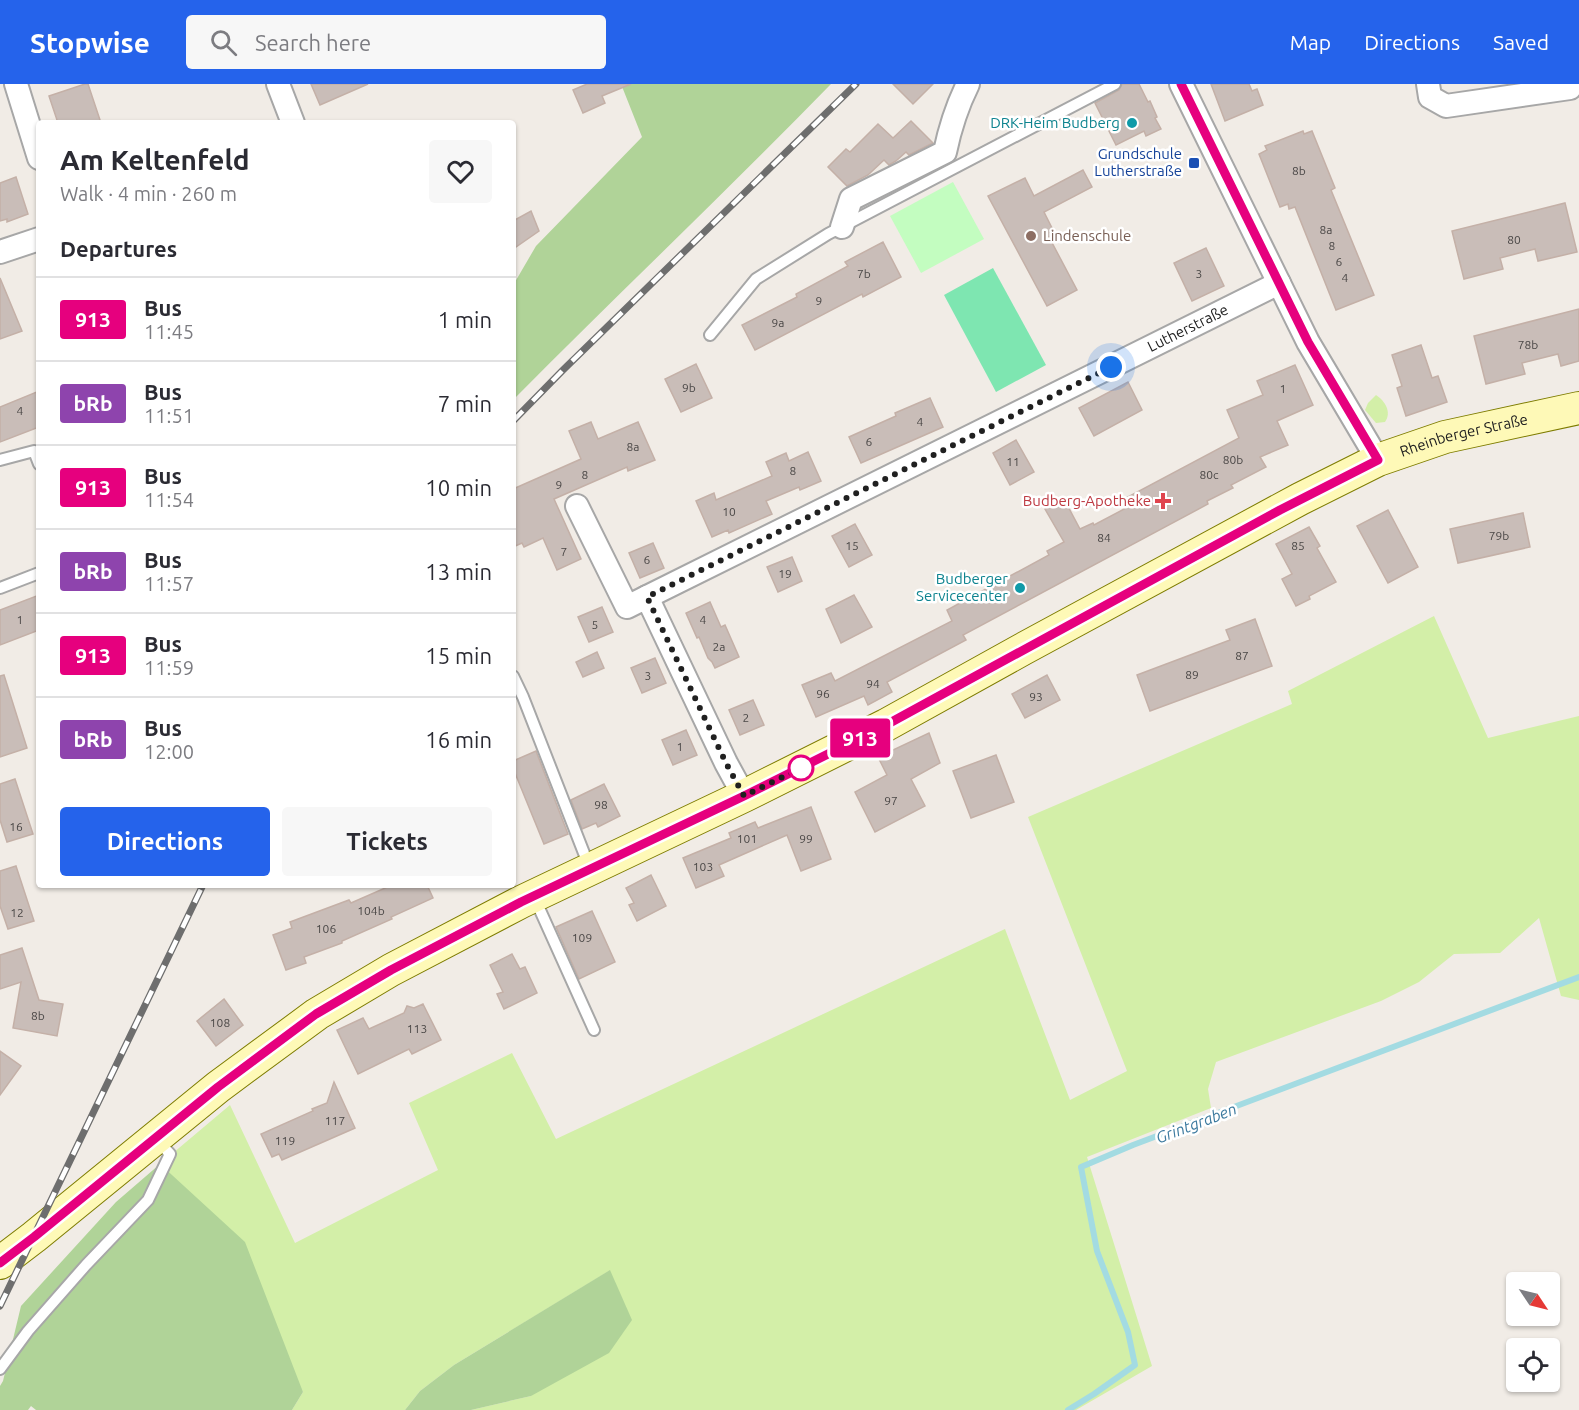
<!DOCTYPE html>
<meta charset="utf-8">
<style>
body{margin:0;font-family:Ubuntu,sans-serif;background:#f7f7f7;color:#2b2b33;height:100vh;display:flex;flex-direction:column;font-size:22px;white-space:nowrap}
*{box-sizing:border-box;margin:0}
p{font-size:20px;color:#7c7c81}
.icon{flex:none;width:33px;height:33px;fill:none;stroke:currentColor;stroke-width:2;stroke-linecap:round;stroke-linejoin:round}
.map{position:relative;flex:1;overflow:hidden}
.sheet{position:absolute;left:36px;top:36px;width:480px;height:768px;display:flex;flex-direction:column;background:#fff;border-radius:6px;box-shadow:0 2px 4px #0004}
.sheet>*{flex:none}
.badge{padding:0 12px;border-radius:4px;font-size:21px;line-height:39px}
.needle{width:39px;rotate:125deg}
.controls{position:absolute;left:1506px;top:1188px;display:grid;gap:12px}
.controls a{display:grid;place-items:center;width:54px;height:54px;border-radius:6px;background:#fff;box-shadow:0 2px 4px #0004;font-size:30px}
.you{position:absolute;width:30px;height:30px;margin:-15px;border:4px solid #fff;border-radius:50%;background:#1a73e8;box-shadow:0 0 0 9px #1a73e833}
.map>.badge{position:absolute;translate:-50% -50%;box-shadow:0 0 0 3px #fff}
h2{padding:0 24px;font-size:22px;line-height:54px}
.round{display:grid;place-items:center;flex:none;width:63px;height:63px;border-radius:6px;background:#f7f7f7}
.summary{display:flex;align-items:center;justify-content:space-between;height:102px;padding:0 24px}
h1{font-size:28px;font-weight:700;line-height:45px}
.action{display:flex;gap:12px;margin-top:auto;padding:12px 24px}
.action a{flex:1;height:69px;border-radius:6px;background:#2563eb;color:#fff;font-size:24px;font-weight:700;line-height:69px;text-align:center}
.action a+a{background:#f7f7f7;color:#2b2b33}
ul{padding:0;list-style:none}
li{display:flex;align-items:center;gap:18px;height:84px;padding:0 24px;border-top:2px solid #e1e1e2}
li div{flex:1}
li b{display:block;font-size:22px}
li em{font-style:normal}
li .badge{min-width:66px;font-weight:700;text-align:center}
header{display:flex;align-items:center;gap:36px;box-sizing:border-box;height:84px;padding:0 30px;background:#2563eb;color:#fff}
header strong{font-size:28px}
nav{display:flex;gap:33px;margin-inline-start:auto;font-size:21px}
.search{width:420px;height:54px;background:#f7f7f7;display:flex;align-items:center;gap:15px;box-sizing:border-box;padding:0 21px;border-radius:6px;color:#7c7c81;font-size:22px}
.map>svg:first-child{display:block}
</style>
<header>
<strong>Stopwise</strong>
<div class="search"><svg class="icon" aria-label="search" viewBox="0 0 24 24"><circle cx="10" cy="10" r="6"/><path d="M15 15l6 6"/></svg>Search here</div>
<nav><a>Map</a><a>Directions</a><a>Saved</a></nav>
</header>
<div class="map">
<svg width="1579" height="1326" viewBox="0 0 1579 1326">
<rect width="100%" height="100%" fill="#f1ece6"/>
<g fill="#d3efa8">
<path d="M1376,311C1385,317 1392,328 1385,338L1376,339L1365,326L1368,319Z"/>
<path d="M1434,532L1488,654L1579,632V916L1561,912L1539,834L1500,869L1454,870L1419,898L1381,917L1216,978L1208,1005L1211,1024L1087,1073L1152,1282L1076,1326H471L531,1312L609,1187L454,1281L420,1307L405,1326H292L303,1308L160,1080L230,1021L295,1159L438,1086L409,1019L512,969L556,1055L1005,845L1070,1016L1127,987L1028,733L1292,620L1288,607Z"/>
</g>
<g fill="#b0d398">
<path d="M621,0H831C727,107 618,210 513,316V202L515,198L536,162L642,53Z"/>
<path d="M160,1080L245,1158L303,1308L292,1326H36L31,1322L28,1326H0V1302L3,1297L21,1222L116,1118Z"/>
<path d="M610,1186L632,1236L609,1269L531,1312L471,1326H405L420,1307L454,1281Z"/>
</g>
<path fill="#c3fdc0" d="M953,98L984,155L921,189L890,132Z"/>
<path fill="#7ee6b1" d="M993,184L1046,281L996,308L944,211Z"/>
<g fill="none" stroke-linecap="round" stroke-linejoin="round">
<path stroke="#a3dbe2" stroke-width="6" d="M1068,1326L1094,1310L1135,1281L1128,1248L1097,1167L1081,1083L1133,1061L1579,893"/>
</g>
<g fill="#c9bdb8" stroke="#c4b0a7" stroke-width="1.5">
<path d="M85,0H88L101,39H58L49,12Z"/>
<path d="M311,0H368L320,21Z"/>
<path d="M587,0H631L602,12L605,19L583,29L573,6Z"/>
<path d="M893,0H933L913,20Z"/>
<path d="M1122,0H1139L1148,18L1150,17L1157,33L1155,34L1161,45L1146,52L1144,47L1116,61L1095,19L1119,6Z"/>
<path d="M1211,0H1249L1252,7L1257,5L1263,21L1225,37Z"/>
<path d="M911,37L933,59L909,71L906,68L896,77L889,81L884,76L868,91L847,102L828,83L846,65L850,68L878,40L893,54Z"/>
<path d="M1303,47L1304,50L1312,47L1335,104L1331,106L1374,211L1336,226L1295,123L1289,125L1288,120L1280,123L1259,70L1267,66L1265,62Z"/>
<path d="M1083,86L1092,103L1044,128L1055,150L1049,153L1077,206L1047,222L988,112L1025,94L1034,112Z"/>
<path d="M16,93L28,130L7,138V135L0,137V99Z"/>
<path d="M1565,119L1577,168L1538,177L1535,165L1500,174L1503,185L1464,195L1452,147Z"/>
<path d="M531,127L539,147L513,165V137Z"/>
<path d="M883,158L901,193L863,213L862,210L755,266L742,241L797,213L796,210L848,182L845,178Z"/>
<path d="M1206,164L1224,202L1192,217L1174,179Z"/>
<path d="M0,194L22,247L0,255Z"/>
<path d="M1579,225V277L1561,282L1558,270L1522,279L1525,290L1486,300L1474,252Z"/>
<path d="M1421,261L1432,294L1438,292L1447,318L1406,332L1397,304L1402,302L1392,271Z"/>
<path d="M696,280L712,314L681,328L665,295Z"/>
<path d="M1295,281L1313,321L1277,337L1288,361L1260,373L1266,383L1231,401L1233,404L1207,417L1208,420L963,551L966,556L887,598L892,608L868,621L864,612L816,633L802,601L831,589L835,597L952,537L947,526L1049,471L1047,467L1064,458L1045,425L1064,415L1080,445L1093,439L1094,441L1128,423L1124,415L1239,354L1227,326L1263,311L1257,297Z"/>
<path d="M1128,298L1142,326L1094,352L1079,324Z"/>
<path d="M39,307V343L0,358V323Z"/>
<path d="M930,314L943,343L861,379L849,353L896,332L895,329Z"/>
<path d="M591,338L598,355L638,338L655,376L628,387L627,383L554,415L581,475L557,486L543,454L524,463L522,459L513,463V405L581,375L569,347Z"/>
<path d="M1016,356L1034,388L1010,401L993,369Z"/>
<path d="M808,368L821,397L800,406L799,403L766,417L772,430L729,449L728,446L712,453L696,417L714,409L716,416L772,392L766,378L786,369L789,377Z"/>
<path d="M1388,426L1418,483L1388,499L1357,442Z"/>
<path d="M1523,429L1530,463L1458,479L1450,445Z"/>
<path d="M855,440L872,471L849,483L832,452Z"/>
<path d="M1309,443L1320,462L1317,464L1336,498L1309,512L1310,515L1296,522L1282,495L1292,490L1276,460Z"/>
<path d="M653,459L664,484L640,494L629,469Z"/>
<path d="M792,473L802,497L778,508L767,483Z"/>
<path d="M39,511V546L0,561V526Z"/>
<path d="M854,511L872,543L841,559L826,525Z"/>
<path d="M710,518L721,543L725,541L739,573L715,584L712,578L708,574L699,553L697,554L686,529Z"/>
<path d="M602,523L613,548L589,558L578,533Z"/>
<path d="M1255,535L1272,582L1150,627L1137,591L1230,556L1226,546Z"/>
<path d="M597,568L604,584L583,593L576,578Z"/>
<path d="M655,574L666,599L642,609L631,584Z"/>
<path d="M4,591L27,664L0,673V592Z"/>
<path d="M1047,591L1060,616L1025,634L1012,610Z"/>
<path d="M753,616L764,641L740,651L729,626Z"/>
<path d="M686,646L697,671L673,681L662,656Z"/>
<path d="M929,649L940,679L911,695L925,722L875,748L855,708L887,691L878,673Z"/>
<path d="M536,667L568,750L544,760L513,684V677Z"/>
<path d="M996,671L1014,718L971,734L953,687Z"/>
<path d="M15,695L33,750L7,758L0,736V700Z"/>
<path d="M604,700L620,732L598,743L596,739L582,745L571,716Z"/>
<path d="M811,723L831,775L801,787L787,751L719,781L724,792L696,804L683,774L731,754L729,749L755,738L758,744Z"/>
<path d="M16,782L34,837L8,845L0,822V787Z"/>
<path d="M651,791L666,822L637,837L629,821L634,819L626,804Z"/>
<path d="M392,801H427L433,814L391,833L392,835L342,857V859L304,873L306,879L286,886L273,851L292,844L290,838L349,816L351,819Z"/>
<path d="M592,827L615,878L579,895L556,843Z"/>
<path d="M22,864L39,916L63,920L57,952L13,944L21,898L0,905V871Z"/>
<path d="M512,870L520,885L525,883L537,909L504,925L497,910L503,908L490,881Z"/>
<path d="M224,915L243,941L216,962L197,937Z"/>
<path d="M423,920L441,956L412,970L409,965L358,990L337,946L363,934L369,945L404,929L407,922L414,924Z"/>
<path d="M0,967L21,982L0,1011Z"/>
<path d="M334,998L355,1044L282,1076L279,1070L272,1073L261,1050L313,1027L312,1025L327,1019Z"/>
</g>
<g fill="none" stroke-linecap="round" stroke-linejoin="round">
<g stroke="#a7a7a7" stroke-width="14">
<g id="lane">
<path d="M710,251L756,195L828,150L1115,0"/>
<path d="M0,376L34,367L39,380"/>
<path d="M0,504L39,489"/>
<path d="M513,592L523,613L589,782"/>
<path d="M535,815L594,946"/>
<path d="M0,1285L28,1247L86,1181L148,1116L170,1070L158,1057"/>
</g>
</g>
<g stroke="#a7a7a7" stroke-width="26">
<g id="street">
<path d="M16,0L39,74"/>
<path d="M278,0L293,39"/>
<path d="M1181,0L1308,258L1378,376"/>
<path d="M1428,0L1430,13L1446,22L1570,4"/>
<path d="M842,143L851,115L945,68C950,44 957,22 968,0"/>
<path d="M0,168L39,155"/>
<path d="M577,422L627,523L647,513L726,679L744,712"/>
<path id="s1" d="M647,513L1279,199"/>
</g>
</g>
<g stroke="#7e7c00" stroke-width="34">
<g id="secondary">
<path id="s2" d="M0,1179L34,1153L218,1003L317,930L391,886L521,818L744,712L886,641L1023,565L1300,415L1378,376L1445,353L1579,324"/>
</g>
</g>
<use href="#lane" stroke="#fff" stroke-width="10"/>
<use href="#street" stroke="#fff" stroke-width="22"/>
<use href="#secondary" stroke="#fef9b7" stroke-width="32"/>
<g stroke="#6e6e6e" stroke-width="7">
<g id="rail">
<path d="M513,337L563,286L856,0"/>
<path d="M0,1222L203,801"/>
</g>
</g>
<use href="#rail" stroke="#fff" stroke-width="4.5" stroke-dasharray="14" stroke-linecap="butt"/>
</g>
<g fill="none" stroke-linecap="round" stroke-linejoin="round">
<g stroke="#fff" stroke-width="14">
<path id="line" d="M0,1179L34,1153L218,1003L316,930L391,886L521,818L744,712L886,641L1280,426L1378,376L1308,258L1181,0"/>
</g>
<use href="#line" stroke="#e6007e" stroke-width="9"/>
<path stroke="#202020" stroke-width="6" stroke-dasharray="0 10.8" d="M801,684L744,712L726,679L647,513L1111,283"/>
</g>
<g fill="#0f9aa8" stroke="#fff" stroke-width="2">
<circle cx="1132" cy="39" r="6"/>
<circle cx="1020" cy="504" r="6"/>
</g>
<rect fill="#1a4fb4" stroke="#fff" stroke-width="2" x="1188" y="73" width="12" height="12" rx="3"/>
<circle fill="#8d6e63" stroke="#fff" stroke-width="2" cx="1031" cy="152" r="6"/>
<path fill="#e0444e" stroke="#fff" stroke-width="2" d="M1160 408h6v6h6v6h-6v6h-6v-6h-6v-6h6z"/>
<circle fill="#fff" stroke="#e6007e" stroke-width="3" cx="801" cy="684" r="12"/>
<g text-anchor="middle" stroke-width="5" stroke-linejoin="round" paint-order="stroke">
<g font-size="12" fill="#4a4746">
<text x="1299" y="91">8b</text>
<text x="1326" y="150">8a</text>
<text x="1514" y="160">80</text>
<text x="1332" y="166">8</text>
<text x="1339" y="182">6</text>
<text x="864" y="194">7b</text>
<text x="1199" y="194">3</text>
<text x="1345" y="198">4</text>
<text x="819" y="221">9</text>
<text x="778" y="243">9a</text>
<text x="1528" y="265">78b</text>
<text x="689" y="308">9b</text>
<text x="1283" y="309">1</text>
<text x="20" y="331">4</text>
<text x="920" y="342">4</text>
<text x="869" y="362">6</text>
<text x="633" y="367">8a</text>
<text x="1233" y="380">80b</text>
<text x="1013" y="382">11</text>
<text x="793" y="391">8</text>
<text x="585" y="395">8</text>
<text x="1209" y="395">80c</text>
<text x="559" y="405">9</text>
<text x="729" y="432">10</text>
<text x="1499" y="456">79b</text>
<text x="1104" y="458">84</text>
<text x="852" y="466">15</text>
<text x="1298" y="466">85</text>
<text x="564" y="472">7</text>
<text x="647" y="480">6</text>
<text x="785" y="494">19</text>
<text x="20" y="540">1</text>
<text x="703" y="540">4</text>
<text x="595" y="545">5</text>
<text x="719" y="567">2a</text>
<text x="1242" y="576">87</text>
<text x="1192" y="595">89</text>
<text x="648" y="596">3</text>
<text x="873" y="604">94</text>
<text x="823" y="614">96</text>
<text x="1036" y="617">93</text>
<text x="746" y="638">2</text>
<text x="680" y="667">1</text>
<text x="891" y="721">97</text>
<text x="601" y="725">98</text>
<text x="16" y="747">16</text>
<text x="747" y="759">101</text>
<text x="806" y="759">99</text>
<text x="703" y="787">103</text>
<text x="371" y="831">104b</text>
<text x="17" y="833">12</text>
<text x="326" y="849">106</text>
<text x="582" y="858">109</text>
<text x="38" y="936">8b</text>
<text x="220" y="943">108</text>
<text x="417" y="949">113</text>
<text x="335" y="1041">117</text>
<text x="285" y="1061">119</text>
</g>
<g font-size="15" fill="#0d838f" stroke="#fff" text-anchor="end">
<text x="1120" y="44">DRK-Heim Budberg</text>
<text x="1008" y="500">Budberger<tspan x="1008" dy="17">Servicecenter</tspan></text>
</g>
<g font-size="15" fill="#164399" stroke="#fff" text-anchor="end">
<text x="1182" y="75">Grundschule<tspan x="1182" dy="17">Lutherstraße</tspan></text>
</g>
<g font-size="15" fill="#785e54" stroke="#fff" text-anchor="start">
<text x="1043" y="157">Lindenschule</text>
</g>
<g font-size="15" fill="#202020" stroke="#fff">
<text dy="5" stroke="none"><textPath href="#s1" startOffset="604">Lutherstraße</textPath></text>
<text dy="5" stroke="none"><textPath href="#s2" startOffset="1690">Rheinberger Straße</textPath></text>
</g>
<g font-size="15" fill="#be3a42" stroke="#fff" text-anchor="end">
<text x="1151" y="422">Budberg-Apotheke</text>
</g>
<g font-size="16" font-style="italic" fill="#3c7a9f" stroke="#fff">
<text transform="translate(1196 1039) rotate(-21)" y="6">Grintgraben</text>
</g>
</g>
</svg>
<div class="controls">
<a><svg class="needle" viewBox="-14 -14 28 28"><path d="M0-13l5 13h-10z" fill="#e53935"/><path d="M0 13l5-13h-10z" fill="#7c7c81"/></svg></a>
<a><svg class="icon" aria-label="locate" viewBox="0 0 24 24"><circle cx="12" cy="12" r="6"/><path d="M12 2v4M12 18v4M2 12h4M18 12h4"/></svg></a>
</div>
<div class="you" style="left:1111px;top:283px"></div>
<b class="badge" style="left:860px;top:654px;background:#e6007e;color:#fff">913</b>
<section class="sheet">
<div class="summary"><div><h1>Am Keltenfeld</h1><p>Walk · 4 min · 260 m</p></div><a class="round"><svg class="icon" aria-label="heart" viewBox="0 0 24 24"><path d="M12 20l-8-8c-3-5 5-10 8-4 3-6 11-1 8 4z"/></svg></a></div>
<h2>Departures</h2>
<ul>
<li><span class="badge" style="background:#e6007e;color:#fff">913</span><div><b>Bus</b><p>11:45</p></div><em>1 min</em></li>
<li><span class="badge" style="background:#8e44ad;color:#fff">bRb</span><div><b>Bus</b><p>11:51</p></div><em>7 min</em></li>
<li><span class="badge" style="background:#e6007e;color:#fff">913</span><div><b>Bus</b><p>11:54</p></div><em>10 min</em></li>
<li><span class="badge" style="background:#8e44ad;color:#fff">bRb</span><div><b>Bus</b><p>11:57</p></div><em>13 min</em></li>
<li><span class="badge" style="background:#e6007e;color:#fff">913</span><div><b>Bus</b><p>11:59</p></div><em>15 min</em></li>
<li><span class="badge" style="background:#8e44ad;color:#fff">bRb</span><div><b>Bus</b><p>12:00</p></div><em>16 min</em></li>
</ul>
<div class="action"><a>Directions</a><a>Tickets</a></div>
</section>
</div>
